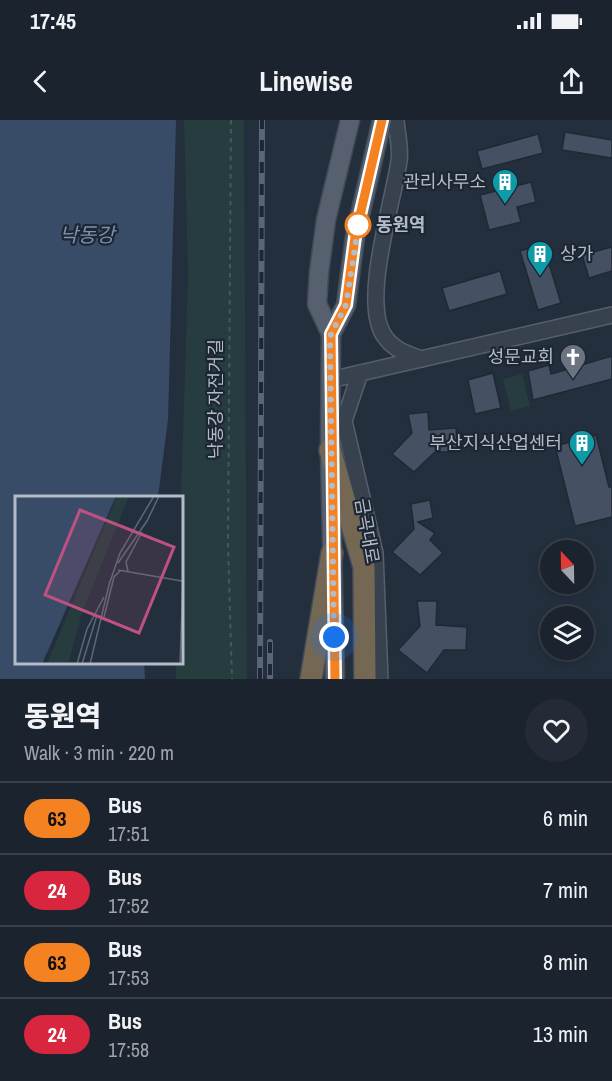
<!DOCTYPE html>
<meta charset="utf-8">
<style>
body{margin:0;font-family:"Archivo Narrow","Noto Sans KR",sans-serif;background:#242b36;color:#f1f3f6;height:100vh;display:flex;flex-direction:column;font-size:22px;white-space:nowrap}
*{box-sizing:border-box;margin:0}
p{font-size:20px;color:#a0a4aa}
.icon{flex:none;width:33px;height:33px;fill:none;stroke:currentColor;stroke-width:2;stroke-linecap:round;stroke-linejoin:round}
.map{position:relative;height:559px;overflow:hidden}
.sheet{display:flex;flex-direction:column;background:#1b232e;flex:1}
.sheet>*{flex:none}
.badge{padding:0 12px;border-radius:20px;font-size:21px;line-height:39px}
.needle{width:39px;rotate:338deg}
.fabs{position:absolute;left:540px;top:420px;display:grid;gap:12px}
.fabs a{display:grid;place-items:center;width:54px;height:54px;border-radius:50%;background:#1b232e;box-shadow:0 3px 9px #0003,0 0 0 2px #39404a;font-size:30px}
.you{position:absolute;width:30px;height:30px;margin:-15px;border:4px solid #fff;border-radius:50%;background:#1a73e8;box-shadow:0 0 0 9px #1a73e833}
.map>.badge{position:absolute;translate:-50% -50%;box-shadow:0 0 0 3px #fff}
.round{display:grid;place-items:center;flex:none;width:63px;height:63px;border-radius:32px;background:#242b36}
.overview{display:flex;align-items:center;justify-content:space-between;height:102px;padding:0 24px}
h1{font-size:28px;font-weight:800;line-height:45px}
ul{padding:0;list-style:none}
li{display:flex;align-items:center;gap:18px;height:72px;padding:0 24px;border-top:2px solid #39404a}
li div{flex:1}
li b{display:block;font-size:22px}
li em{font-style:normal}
li .badge{min-width:66px;font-weight:700;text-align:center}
.status{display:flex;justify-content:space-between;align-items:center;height:42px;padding:0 30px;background:#1b232e;direction:ltr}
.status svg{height:16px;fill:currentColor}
header{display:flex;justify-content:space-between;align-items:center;height:78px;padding:0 24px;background:#1b232e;font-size:27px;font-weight:800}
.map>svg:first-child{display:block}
</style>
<div class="status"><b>17:45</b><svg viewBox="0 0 49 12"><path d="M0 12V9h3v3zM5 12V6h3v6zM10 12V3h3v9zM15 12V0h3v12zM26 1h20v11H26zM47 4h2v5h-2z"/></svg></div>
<header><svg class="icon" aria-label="back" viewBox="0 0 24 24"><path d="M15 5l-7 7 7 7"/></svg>Linewise<svg class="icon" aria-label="share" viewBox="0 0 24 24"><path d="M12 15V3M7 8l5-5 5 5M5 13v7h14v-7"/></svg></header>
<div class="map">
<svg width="612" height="559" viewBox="0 0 612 559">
<rect width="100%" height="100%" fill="#242f3e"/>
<g fill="#263c3f">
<path d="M184,0H244L247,559H176V543L182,542L181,377L188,155Z"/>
<path d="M522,254L530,286L511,291L503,259Z"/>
</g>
<path fill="#394c67" d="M0,0H176L168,299L158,377H16V542L144,543L145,559H0Z"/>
<g fill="#455162" stroke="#1f2835" stroke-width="1.5">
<path d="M565,12L612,20V38L562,30Z"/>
<path d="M538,14L543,33L482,49L477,31Z"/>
<path d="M531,62L536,82L517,87L521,102L489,110L480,75Z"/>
<path d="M543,124L561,183L538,190L520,131Z"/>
<path d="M612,127V151L589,158L582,135Z"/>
<path d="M500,151L507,174L449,191L442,168Z"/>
<path d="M612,236V259L533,280L528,251L549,245L551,254Z"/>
<path d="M493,253L501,288L475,294L468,260Z"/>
<path d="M428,292L429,310L456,308L458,332H435L414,352L392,334L412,313L408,294Z"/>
<path d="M596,315L609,367H612V397L575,406L555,326Z"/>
<path d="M430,380L433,398L418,402L435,413L430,420L443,433L420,455L392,432L414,409L411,384Z"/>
<path d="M417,481H437L436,505L467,507L466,530H444L427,553L398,530L420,506Z"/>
</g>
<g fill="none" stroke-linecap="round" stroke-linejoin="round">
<g stroke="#565f6c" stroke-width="18">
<g id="minor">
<path d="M396,0C397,13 401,29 399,41C393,83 362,178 383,214C392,229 405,233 421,239"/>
<path d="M360,253L344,301L375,433L380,559"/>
<path d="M330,260L612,195"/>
</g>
</g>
<g stroke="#414a57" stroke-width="21">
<g id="major">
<path d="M331,214L317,184L319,152L326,100L350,0"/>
<path d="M335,559L330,330L331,214L346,185L355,117L382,0"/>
</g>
</g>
<g stroke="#434c59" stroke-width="24">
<g id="highway">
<path d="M330,330L364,447L365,559"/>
<path d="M311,559L332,433"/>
</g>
</g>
<path stroke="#44595c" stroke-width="2" stroke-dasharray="4.5 4.5" stroke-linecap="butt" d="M231,0L228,425L232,559"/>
<use href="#minor" stroke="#38414e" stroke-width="15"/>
<use href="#major" stroke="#56606e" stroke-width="18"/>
<use href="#highway" stroke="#746855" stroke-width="21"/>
<g stroke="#5a6575" stroke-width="6">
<g id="rail">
<path d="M270,522V559"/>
<path d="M260,559L262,0"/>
</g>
</g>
<use href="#rail" stroke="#1d2633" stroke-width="4" stroke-dasharray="11" stroke-linecap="butt"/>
</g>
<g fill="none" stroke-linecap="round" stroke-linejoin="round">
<g stroke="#fff" stroke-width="14">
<path id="line" d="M335,559L331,214L346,185L355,117L382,0"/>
</g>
<use href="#line" stroke="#f58220" stroke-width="9"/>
<path stroke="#b4bcc9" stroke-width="6" stroke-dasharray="0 10.8" d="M334,517L330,224L331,214L346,185L360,95L358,105"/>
</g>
<defs>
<g id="building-pin" transform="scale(1.35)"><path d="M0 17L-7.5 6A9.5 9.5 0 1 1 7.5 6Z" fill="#0f9aa8" stroke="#1d2633"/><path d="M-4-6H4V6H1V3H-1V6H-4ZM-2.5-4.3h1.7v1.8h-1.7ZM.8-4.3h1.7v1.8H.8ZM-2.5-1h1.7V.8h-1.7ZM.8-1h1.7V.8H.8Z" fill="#fff"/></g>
<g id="church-pin" transform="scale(1.35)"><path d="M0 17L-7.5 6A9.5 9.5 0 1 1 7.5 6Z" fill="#6b7280" stroke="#1d2633"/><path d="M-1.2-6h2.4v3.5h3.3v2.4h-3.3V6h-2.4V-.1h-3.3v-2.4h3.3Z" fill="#fff"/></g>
</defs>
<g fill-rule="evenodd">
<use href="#building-pin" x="505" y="62"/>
<use href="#building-pin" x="540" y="134"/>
<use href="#church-pin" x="573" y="237"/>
<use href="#building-pin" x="582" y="323"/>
</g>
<circle fill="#fff" stroke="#f58220" stroke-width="3" cx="358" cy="105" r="12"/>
<g text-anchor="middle" stroke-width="4.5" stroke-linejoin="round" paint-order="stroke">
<g font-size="18" fill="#b4bcc9" stroke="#1d2633" text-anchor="end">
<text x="486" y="68">관리사무소</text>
<text x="560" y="140" text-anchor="start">상가</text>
<text x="554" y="243">성문교회</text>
<text x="562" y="329">부산지식산업센터</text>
</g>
<g font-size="18" font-weight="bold" fill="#b4bcc9" stroke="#1d2633" text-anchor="start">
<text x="376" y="111">동원역</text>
</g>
<g font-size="18" fill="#b4bcc9" stroke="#1d2633">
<text transform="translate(216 279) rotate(-90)" y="6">낙동강 자전거길</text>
<text transform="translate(367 411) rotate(80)" y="6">금곡대로</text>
</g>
<g font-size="20" font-style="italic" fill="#7c92b1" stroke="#1d2633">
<text x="87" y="122">낙동강</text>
</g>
</g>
<g transform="translate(15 376)">
<rect width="168" height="168" fill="#242f3e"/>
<path d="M102,0H114L67,117L53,168H32Z" fill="#263c3f"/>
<path d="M0,0H101L27,168H0Z" fill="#394c67"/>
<path fill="none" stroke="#5e6776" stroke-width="1.5" d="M103,67L132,25L144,0M103,74L167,85M113,75L111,66L127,36M95,86L105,57L139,0M89,121L99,81L105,75M62,168L72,133L89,101M67,168L82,119M75,168L95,85M165,168L168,82"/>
<path fill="#bd5182" fill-opacity="0.15" stroke="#bd5182" stroke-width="3" d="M65,14L159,51L124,137L30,99Z"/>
<rect width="168" height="168" fill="none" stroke="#b4bcc9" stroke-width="3"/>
</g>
</svg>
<div class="fabs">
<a><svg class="needle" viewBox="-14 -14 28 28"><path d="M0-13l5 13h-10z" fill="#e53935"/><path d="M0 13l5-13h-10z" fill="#a0a4aa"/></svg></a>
<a><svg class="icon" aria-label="layers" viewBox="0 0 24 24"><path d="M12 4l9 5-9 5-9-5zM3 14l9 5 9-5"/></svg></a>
</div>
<div class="you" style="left:334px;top:517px"></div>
</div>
<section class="sheet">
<div class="overview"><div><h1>동원역</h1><p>Walk · 3 min · 220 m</p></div><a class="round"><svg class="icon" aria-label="heart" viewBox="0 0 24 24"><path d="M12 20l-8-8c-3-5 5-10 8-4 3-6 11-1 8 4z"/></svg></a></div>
<ul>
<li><span class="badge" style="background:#f58220;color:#111">63</span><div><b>Bus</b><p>17:51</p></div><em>6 min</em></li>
<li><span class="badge" style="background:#d7263d;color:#fff">24</span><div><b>Bus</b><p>17:52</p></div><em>7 min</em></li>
<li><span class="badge" style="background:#f58220;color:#111">63</span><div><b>Bus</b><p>17:53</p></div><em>8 min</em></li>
<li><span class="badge" style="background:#d7263d;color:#fff">24</span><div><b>Bus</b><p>17:58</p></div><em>13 min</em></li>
</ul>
</section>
